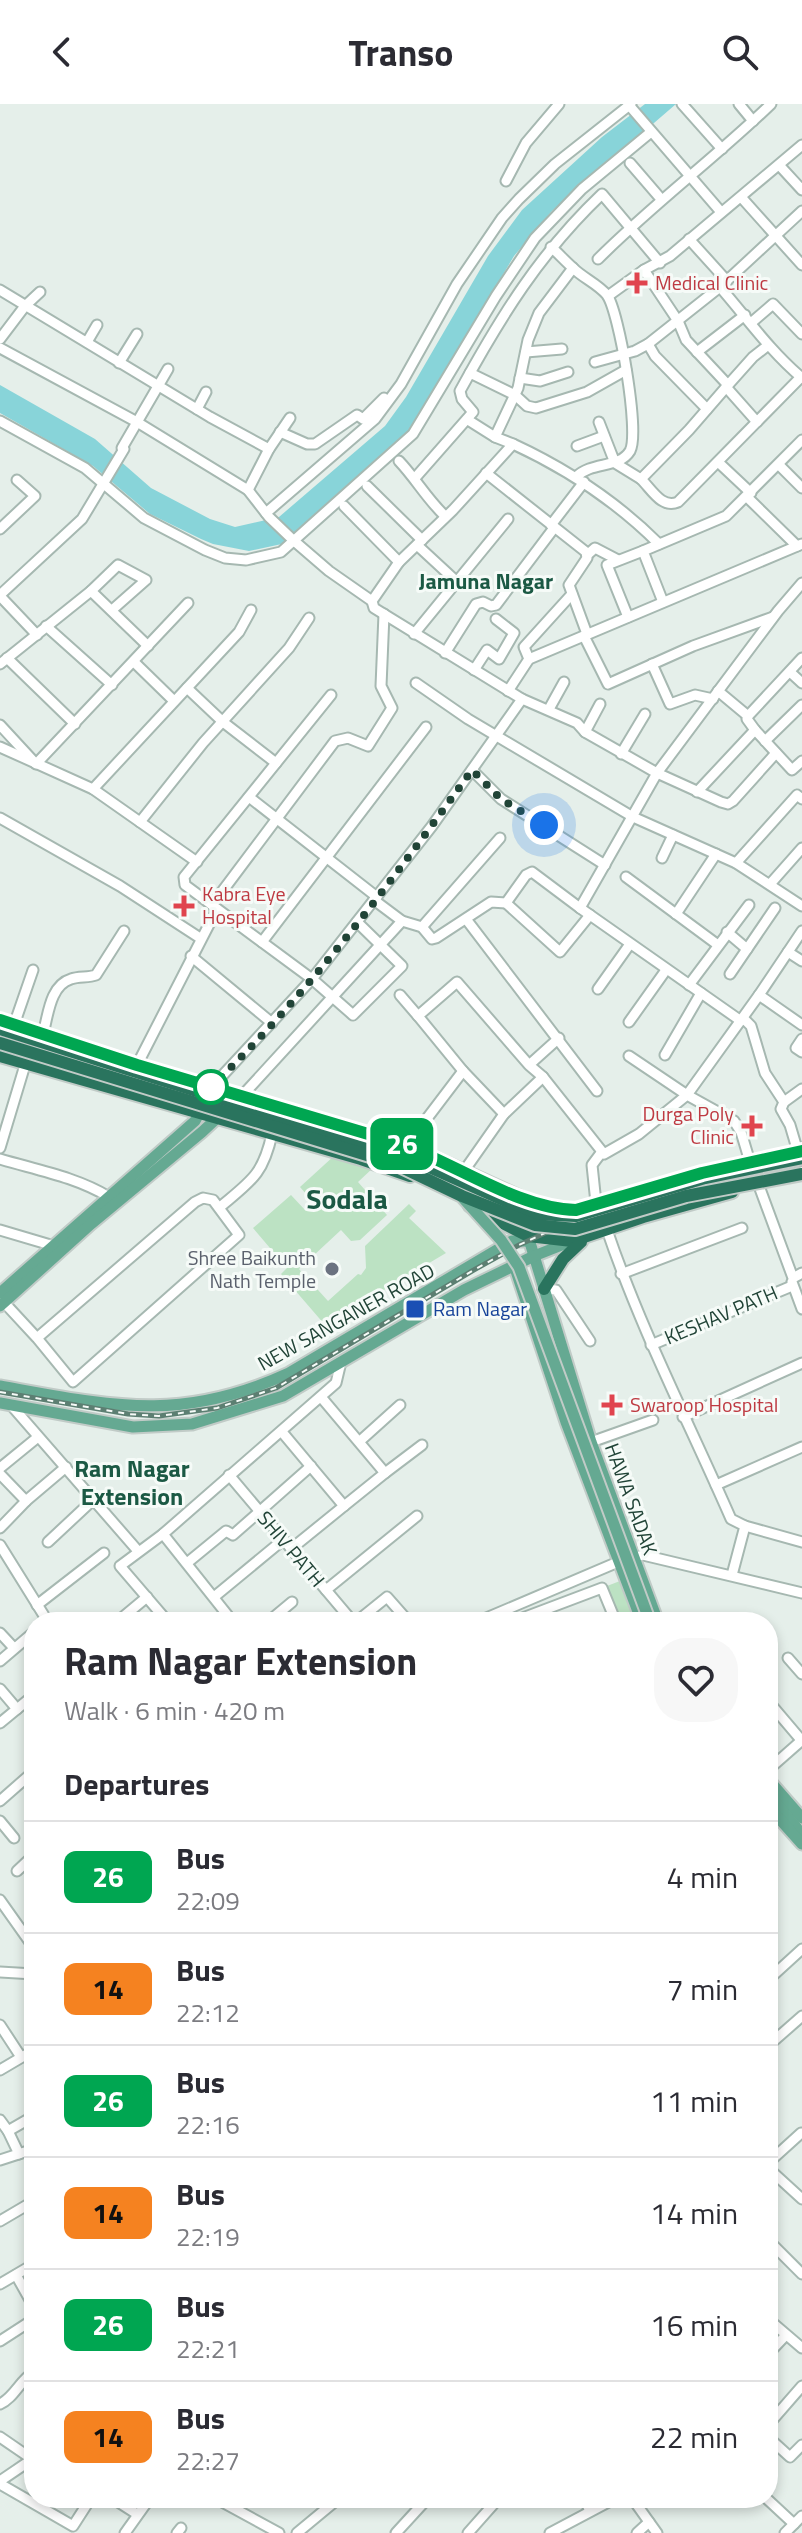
<!DOCTYPE html>
<meta charset="utf-8">
<style>
body{margin:0;font-family:"Titillium Web",sans-serif;background:#f7f7f7;color:#2b2b33;height:100vh;display:flex;flex-direction:column;font-size:30px;white-space:nowrap}
*{box-sizing:border-box;margin:0}
p{font-size:26px;color:#7c7c81}
.icon{flex:none;width:44px;height:44px;fill:none;stroke:currentColor;stroke-width:2;stroke-linecap:round;stroke-linejoin:round}
.map{position:relative;flex:1;overflow:hidden}
.side{position:absolute;left:24px;top:1508px;width:754px;height:896px;display:flex;flex-direction:column;background:#fff;border-radius:32px;box-shadow:0 4px 12px #0003}
.side>*{flex:none}
.badge{padding:0 16px;border-radius:12px;font-size:28px;line-height:52px}
.you{position:absolute;width:40px;height:40px;margin:-20px;border:6px solid #fff;border-radius:50%;background:#1a73e8;box-shadow:0 0 0 12px #1a73e833}
.map>.badge{position:absolute;translate:-50% -50%;box-shadow:0 0 0 4px #fff}
h2{padding:0 40px;font-size:30px;line-height:72px}
.round{display:grid;place-items:center;flex:none;width:84px;height:84px;border-radius:32px;background:#f7f7f7}
.summary{display:flex;align-items:center;justify-content:space-between;height:136px;padding:0 40px}
h1{font-size:38px;font-weight:700;line-height:60px}
ul{padding:0;list-style:none}
li{display:flex;align-items:center;gap:24px;height:112px;padding:0 40px;border-top:2px solid #e1e1e2}
li div{flex:1}
li b{display:block;font-size:30px}
li em{font-style:normal}
li .badge{min-width:88px;font-weight:700;text-align:center}
header{display:flex;justify-content:space-between;align-items:center;height:104px;padding:0 40px;background:#fff;font-size:36px;font-weight:700}
.map>svg:first-child{display:block}
</style>
<header><svg class="icon" aria-label="back" viewBox="0 0 24 24"><path d="M15 5l-7 7 7 7"/></svg>Transo<svg class="icon" aria-label="search" viewBox="0 0 24 24"><circle cx="10" cy="10" r="6"/><path d="M15 15l6 6"/></svg></header>
<div class="map">
<svg width="802" height="2429" viewBox="0 0 802 2429">
<rect width="100%" height="100%" fill="#e5efea"/>
<g fill="#bce2c3">
<path d="M335,1051L374,1063L358,1078L387,1111L360,1136L351,1137L341,1126L299,1165L328,1197L358,1170L361,1171L366,1164L365,1142L409,1100L416,1107L409,1114L446,1149L325,1221L281,1170L287,1164L253,1124L291,1091L305,1106L313,1098L300,1083Z"/>
<path d="M620,1477L636,1518H620L607,1482Z"/>
</g>
<path fill="#88d4d9" d="M645,0H676L552,107L514,152L408,330L291,438L249,447L213,440L201,435L150,410L93,362L0,309V281L95,335L151,384L210,415L235,423L279,413L385,322L406,293L488,152L522,106L602,33Z"/>
<g fill="none" stroke-linecap="round" stroke-linejoin="round">
<g stroke="#a6b8b1" stroke-width="13">
<g id="minor">
<path d="M628,0L721,108"/>
<path d="M682,0L722,45"/>
<path d="M739,0L753,17"/>
<path d="M630,59L661,95"/>
<path d="M779,61L802,86"/>
<path d="M506,77L526,39L559,0"/>
<path d="M741,93L802,161"/>
<path d="M689,135L727,177"/>
<path d="M551,143C559,150 565,157 573,164C583,174 598,180 607,191C619,207 640,329 630,347C619,365 592,357 576,373"/>
<path d="M598,155C653,100 715,54 771,0"/>
<path d="M720,183C747,214 770,247 802,274"/>
<path d="M0,186L210,313L269,345"/>
<path d="M608,192L644,166"/>
<path d="M751,219L773,200L802,230"/>
<path d="M0,235L25,202L40,188"/>
<path d="M87,238L97,221"/>
<path d="M648,240L655,252L707,305"/>
<path d="M767,242L753,253L728,281L686,236L678,217L644,166L670,152L802,41"/>
<path d="M0,244L137,318L248,386L269,413L293,436L329,467L372,497"/>
<path d="M526,248L562,245"/>
<path d="M697,248L745,211"/>
<path d="M595,258L635,247L648,240L720,183L802,107"/>
<path d="M119,259L137,230"/>
<path d="M470,269L515,291L527,302L536,304L587,288L626,266"/>
<path d="M520,274L540,277L568,268"/>
<path d="M728,281L689,326L641,375C652,386 662,405 678,398L801,273"/>
<path d="M726,283L757,318"/>
<path d="M197,305L206,288"/>
<path d="M468,316L495,333"/>
<path d="M0,317L85,364L144,414L205,446L225,454L246,456L281,448L413,330L496,192L535,134L582,85L651,28"/>
<path d="M599,318L615,359L641,375"/>
<path d="M280,328L307,340H315L357,311L363,315L384,294"/>
<path d="M513,340L495,333L518,284L528,236L539,209L573,164"/>
<path d="M577,342L604,332"/>
<path d="M122,344L168,265"/>
<path d="M399,357C416,375 427,395 445,412"/>
<path d="M718,358L751,389"/>
<path d="M779,361L802,384"/>
<path d="M486,369L586,448L587,454L569,481L587,530"/>
<path d="M415,374L473,308L462,295L460,287C501,212 540,149 602,90L660,159"/>
<path d="M367,382L422,436"/>
<path d="M248,386L269,345L290,314"/>
<path d="M747,393L797,442"/>
<path d="M344,402L399,458"/>
<path d="M266,409L375,315L401,280L457,180L502,114L519,95L555,60L631,0"/>
<path d="M551,421L584,378"/>
<path d="M0,425L35,392L17,376"/>
<path d="M659,440C617,398 567,365 513,340L453,406L399,458L372,497L374,504L522,595L577,619L585,628L657,669L721,698L728,700L733,697L776,649"/>
<path d="M417,441L457,478"/>
<path d="M587,451L595,444L618,456"/>
<path d="M91,487L148,542"/>
<path d="M0,491L82,415L124,345"/>
<path d="M0,492L37,531"/>
<path d="M663,498L643,447L726,412L802,336"/>
<path d="M628,513L607,461L643,447"/>
<path d="M46,522L112,581"/>
<path d="M414,530L508,415"/>
<path d="M584,532L608,580L693,542L773,513"/>
<path d="M445,549L476,500L483,498L491,502L496,501L554,424"/>
<path d="M7,554L75,620"/>
<path d="M529,555L524,543L572,490"/>
<path d="M134,558L174,597"/>
<path d="M0,560L91,487L118,461L146,476L112,506"/>
<path d="M652,560L670,600L695,591L713,595"/>
<path d="M474,566L487,546L499,555L514,529L496,515"/>
<path d="M790,568L802,579"/>
<path d="M416,579L468,615L633,713L736,759L802,802"/>
<path d="M187,584L223,618L276,659"/>
<path d="M508,587L529,555L802,440"/>
<path d="M718,587L748,612"/>
<path d="M331,591L184,773L185,781L312,875L353,911L402,862L357,818"/>
<path d="M549,605L564,578"/>
<path d="M0,621L36,660L188,499"/>
<path d="M755,626L747,615L748,612L802,554"/>
<path d="M585,628L600,600"/>
<path d="M765,637L802,601"/>
<path d="M0,643L93,685L197,758"/>
<path d="M621,650L645,610"/>
<path d="M472,666L501,695L605,761"/>
<path d="M93,685L239,528L251,506"/>
<path d="M697,688L755,626L792,666L802,657"/>
<path d="M249,693L377,793"/>
<path d="M0,714L120,782L200,834"/>
<path d="M140,718L203,639L289,544L309,514"/>
<path d="M662,754L673,731"/>
<path d="M736,759L797,691L802,695"/>
<path d="M626,773L718,841"/>
<path d="M771,779L802,744"/>
<path d="M374,796L402,817L422,823L432,835L436,834L491,798L506,799L526,771L532,768L580,804L741,917"/>
<path d="M506,799L560,848L590,811"/>
<path d="M212,801L335,637L348,634L368,642L392,604L381,582L384,510"/>
<path d="M580,804L657,669L778,507L802,479"/>
<path d="M676,810L716,750"/>
<path d="M466,815L597,987"/>
<path d="M422,823L500,734"/>
<path d="M802,827L759,891L802,921"/>
<path d="M727,828L747,845"/>
<path d="M262,838L426,623"/>
<path d="M788,848L802,857"/>
<path d="M191,852L272,919"/>
<path d="M730,870L775,804"/>
<path d="M689,881L749,801"/>
<path d="M598,885L630,840"/>
<path d="M400,891L418,912"/>
<path d="M743,914L751,922L765,969L784,998"/>
<path d="M629,918L666,866"/>
<path d="M14,921L33,866"/>
<path d="M43,930C48,912 50,881 71,875C79,872 88,874 96,871L124,827"/>
<path d="M802,935L796,944L802,948"/>
<path d="M665,951L701,889"/>
<path d="M629,952L687,991L759,891"/>
<path d="M137,961L217,805"/>
<path d="M529,961L457,878L418,912L463,967L504,1010L543,973L529,961L559,934"/>
<path d="M221,973L312,875L432,722L522,595"/>
<path d="M543,973L604,1050L639,1030L687,991L734,1017L741,1028L750,1058"/>
<path d="M241,993L402,817"/>
<path d="M0,1044L25,961"/>
<path d="M412,1044L422,1021L463,967"/>
<path d="M798,1048L790,1021L781,1005L784,998L802,985"/>
<path d="M0,1055C37,1066 76,1073 109,1093"/>
<path d="M464,1067L504,1010"/>
<path d="M759,1082L793,1174L802,1169"/>
<path d="M596,1099L592,1061L601,1049"/>
<path d="M220,1103C251,1077 263,1071 272,1030"/>
<path d="M0,1126L54,1142"/>
<path d="M607,1126C641,1226 689,1319 731,1415L745,1422L732,1471"/>
<path d="M621,1170L742,1124"/>
<path d="M792,1178L802,1205"/>
<path d="M544,1185L556,1186L590,1237"/>
<path d="M0,1194L37,1234L195,1098L203,1094L213,1096L239,1131L73,1278L37,1234"/>
<path d="M651,1241L792,1182"/>
<path d="M11,1301L138,1447"/>
<path d="M683,1313L802,1259"/>
<path d="M282,1328L344,1402L385,1369L321,1293"/>
<path d="M360,1337L400,1301"/>
<path d="M591,1338L653,1316"/>
<path d="M0,1364L38,1333"/>
<path d="M385,1369L422,1341"/>
<path d="M0,1370L26,1397"/>
<path d="M229,1371L353,1518"/>
<path d="M716,1381L802,1343"/>
<path d="M745,1422L802,1438"/>
<path d="M0,1424L27,1396L66,1363"/>
<path d="M163,1430L233,1518"/>
<path d="M48,1438L94,1395"/>
<path d="M0,1441L48,1518"/>
<path d="M291,1445L344,1402"/>
<path d="M187,1459L226,1427L233,1431L311,1362"/>
<path d="M326,1486L417,1412"/>
<path d="M214,1493L283,1436"/>
<path d="M37,1501L104,1449"/>
<path d="M117,1518L147,1493"/>
<path d="M168,1518L120,1462L163,1430L336,1279L341,1258"/>
<path d="M268,1518L292,1498"/>
<path d="M356,1518L387,1493L409,1518"/>
<path d="M477,1518L618,1458L643,1451L802,1489"/>
<path d="M512,1518L602,1484L616,1518"/>
<path d="M0,1529L14,1544"/>
<path d="M788,1554L802,1570"/>
<path d="M0,1557L34,1528"/>
<path d="M0,1585L17,1605"/>
<path d="M768,1597L802,1637"/>
<path d="M0,1619L34,1591"/>
<path d="M768,1666L802,1636"/>
<path d="M0,1697L34,1667"/>
<path d="M0,1717L14,1734"/>
<path d="M17,1767L34,1751"/>
<path d="M0,1796L34,1844"/>
<path d="M0,1868L34,1870"/>
<path d="M768,1876L802,1845"/>
<path d="M0,1921L21,1953"/>
<path d="M768,1942L802,1912"/>
<path d="M0,1966L34,1946"/>
<path d="M0,2016L8,2027L34,2012"/>
<path d="M8,2027L19,2050"/>
<path d="M0,2056L34,2045"/>
<path d="M768,2059L801,2029"/>
<path d="M768,2064L802,2095"/>
<path d="M0,2117L34,2097"/>
<path d="M768,2136L802,2170"/>
<path d="M16,2171L34,2203"/>
<path d="M0,2180L34,2160"/>
<path d="M768,2215L802,2244"/>
<path d="M0,2237L34,2215"/>
<path d="M768,2250L786,2231"/>
<path d="M0,2300C14,2294 20,2276 34,2268"/>
<path d="M768,2321L802,2282"/>
<path d="M0,2333L32,2355"/>
<path d="M768,2333L790,2353L802,2341"/>
<path d="M0,2377L34,2354"/>
<path d="M0,2380L73,2422L91,2394"/>
<path d="M112,2394L137,2410"/>
<path d="M215,2394L279,2429"/>
<path d="M584,2394L590,2407"/>
<path d="M632,2394L657,2429"/>
<path d="M766,2394L794,2420"/>
<path d="M125,2429L150,2394"/>
<path d="M177,2429L181,2424"/>
<path d="M297,2429L338,2395"/>
<path d="M396,2429L428,2394"/>
<path d="M468,2429L499,2394"/>
<path d="M550,2429L616,2394"/>
<path d="M637,2429L649,2418"/>
<path d="M785,2429L802,2412"/>
</g>
</g>
<g stroke="#c1cbc7" stroke-width="15">
<g id="major">
<path d="M529,1110L528,1132L591,1338L658,1518"/>
<path d="M516,1167L566,1318L642,1518"/>
<path d="M0,1189L195,1017L202,1004"/>
<path d="M0,1202L91,1120L202,1028L216,1015L220,1007"/>
<path d="M0,1282C112,1302 181,1319 289,1269L512,1137H530"/>
<path d="M0,1299L133,1323L192,1320L283,1292L464,1186L534,1152L572,1137"/>
<path d="M768,1675L802,1714"/>
<path d="M768,1690L802,1730"/>
<path d="M768,1702L802,1740"/>
</g>
</g>
<g stroke="#c1cbc7" stroke-width="16">
<g id="highway">
<path d="M0,916L137,961L418,1046L529,1097L556,1106H576L684,1074"/>
<path d="M0,952L361,1055L410,1072"/>
<path d="M729,1063L802,1047"/>
<path d="M470,1102L528,1132L572,1137L643,1113L732,1088"/>
<path d="M544,1185L563,1155L581,1138"/>
</g>
</g>
<use href="#minor" stroke="#fff" stroke-width="9"/>
<use href="#major" stroke="#65a992" stroke-width="11"/>
<use href="#highway" stroke="#2a745e" stroke-width="12"/>
<g stroke="#5c7f72" stroke-width="5">
<path id="rail" d="M0,1288L128,1310L159,1312L217,1304L276,1284L472,1167L519,1141L569,1118L705,1078L802,1060"/>
</g>
<use href="#rail" stroke="#f6fbf8" stroke-width="2" stroke-dasharray="6" stroke-linecap="butt"/>
<g stroke="#c1cbc7" stroke-width="15" stroke-linecap="butt">
<path id="major-bridge" d="M463,1094L501,1136L519,1163L650,1518"/>
</g>
<g stroke="#c1cbc7" stroke-width="16" stroke-linecap="butt">
<g id="highway-bridge">
<path d="M0,925L409,1054L535,1110L576,1112L705,1074L802,1054"/>
<path d="M0,939L393,1059L462,1092L535,1121L575,1125L686,1092L802,1070"/>
</g>
</g>
<use href="#major-bridge" stroke="#65a992" stroke-width="11"/>
<use href="#highway-bridge" stroke="#2a745e" stroke-width="12"/>
</g>
<g fill="none" stroke-linecap="round" stroke-linejoin="round">
<g stroke="#fff" stroke-width="18">
<path id="line" d="M0,916L137,961L395,1038C452,1057 517,1105 576,1106L702,1069L802,1047"/>
</g>
<use href="#line" stroke="#00a651" stroke-width="12"/>
<path stroke="#214437" stroke-width="8" stroke-dasharray="0 14.4" d="M211,983C310,888 392,777 472,666L501,695L544,721"/>
</g>
<g fill="#e0444e" stroke="#f6fbf8" stroke-width="3">
<path d="M633 167h8v8h8v8h-8v8h-8v-8h-8v-8h8z"/>
<path d="M180 790h8v8h8v8h-8v8h-8v-8h-8v-8h8z"/>
<path d="M748 1010h8v8h8v8h-8v8h-8v-8h-8v-8h8z"/>
<path d="M608 1289h8v8h8v8h-8v8h-8v-8h-8v-8h8z"/>
</g>
<circle fill="#fff" stroke="#00a651" stroke-width="4" cx="211" cy="983" r="16"/>
<circle fill="#6b7280" stroke="#f6fbf8" stroke-width="3" cx="332" cy="1165" r="8"/>
<rect fill="#1a4fb4" stroke="#f6fbf8" stroke-width="3" x="405" y="1195" width="20" height="20" rx="4"/>
<g text-anchor="middle" stroke-width="6" stroke-linejoin="round" paint-order="stroke">
<g font-size="20" fill="#be3a42" stroke="#f6fbf8" text-anchor="start">
<text x="655" y="186">Medical Clinic</text>
<text x="202" y="797">Kabra Eye<tspan x="202" dy="23">Hospital</tspan></text>
<text x="734" y="1017" text-anchor="end">Durga Poly<tspan x="734" dy="23">Clinic</tspan></text>
<text x="630" y="1308">Swaroop Hospital</text>
</g>
<g font-size="20" fill="#5b616d" stroke="#f6fbf8" text-anchor="end">
<text x="316" y="1161">Shree Baikunth<tspan x="316" dy="23">Nath Temple</tspan></text>
</g>
<g font-size="20" fill="#164399" stroke="#f6fbf8" text-anchor="start">
<text x="433" y="1212">Ram Nagar</text>
</g>
<g font-size="20" fill="#214437" stroke="#f6fbf8">
<text transform="translate(721 1211) rotate(-23)" y="7">KESHAV PATH</text>
<text transform="translate(346 1213) rotate(-29)" y="7">NEW SANGANER ROAD</text>
<text transform="translate(631 1395) rotate(70)" y="7">HAWA SADAK</text>
<text transform="translate(291 1445) rotate(50)" y="7">SHIV PATH</text>
</g>
<g font-size="22" font-weight="bold" fill="#1b5944" stroke="#f6fbf8">
<text x="486" y="485">Jamuna Nagar</text>
</g>
<g font-size="24" font-weight="bold" fill="#1b5944" stroke="#f6fbf8">
<text x="132" y="1373">Ram Nagar<tspan x="132" dy="28">Extension</tspan></text>
</g>
<g font-size="28" font-weight="bold" fill="#1b5944" stroke="#f6fbf8">
<text x="347" y="1105">Sodala</text>
</g>
</g>
</svg>
<div class="you" style="left:544px;top:721px"></div>
<b class="badge" style="left:402px;top:1040px;background:#00a651;color:#fff">26</b>
<section class="side">
<div class="summary"><div><h1>Ram Nagar Extension</h1><p>Walk · 6 min · 420 m</p></div><a class="round"><svg class="icon" aria-label="heart" viewBox="0 0 24 24"><path d="M12 20l-8-8c-3-5 5-10 8-4 3-6 11-1 8 4z"/></svg></a></div>
<h2>Departures</h2>
<ul>
<li><span class="badge" style="background:#00a651;color:#fff">26</span><div><b>Bus</b><p>22:09</p></div><em>4 min</em></li>
<li><span class="badge" style="background:#f58220;color:#111">14</span><div><b>Bus</b><p>22:12</p></div><em>7 min</em></li>
<li><span class="badge" style="background:#00a651;color:#fff">26</span><div><b>Bus</b><p>22:16</p></div><em>11 min</em></li>
<li><span class="badge" style="background:#f58220;color:#111">14</span><div><b>Bus</b><p>22:19</p></div><em>14 min</em></li>
<li><span class="badge" style="background:#00a651;color:#fff">26</span><div><b>Bus</b><p>22:21</p></div><em>16 min</em></li>
<li><span class="badge" style="background:#f58220;color:#111">14</span><div><b>Bus</b><p>22:27</p></div><em>22 min</em></li>
</ul>
</section>
</div>
